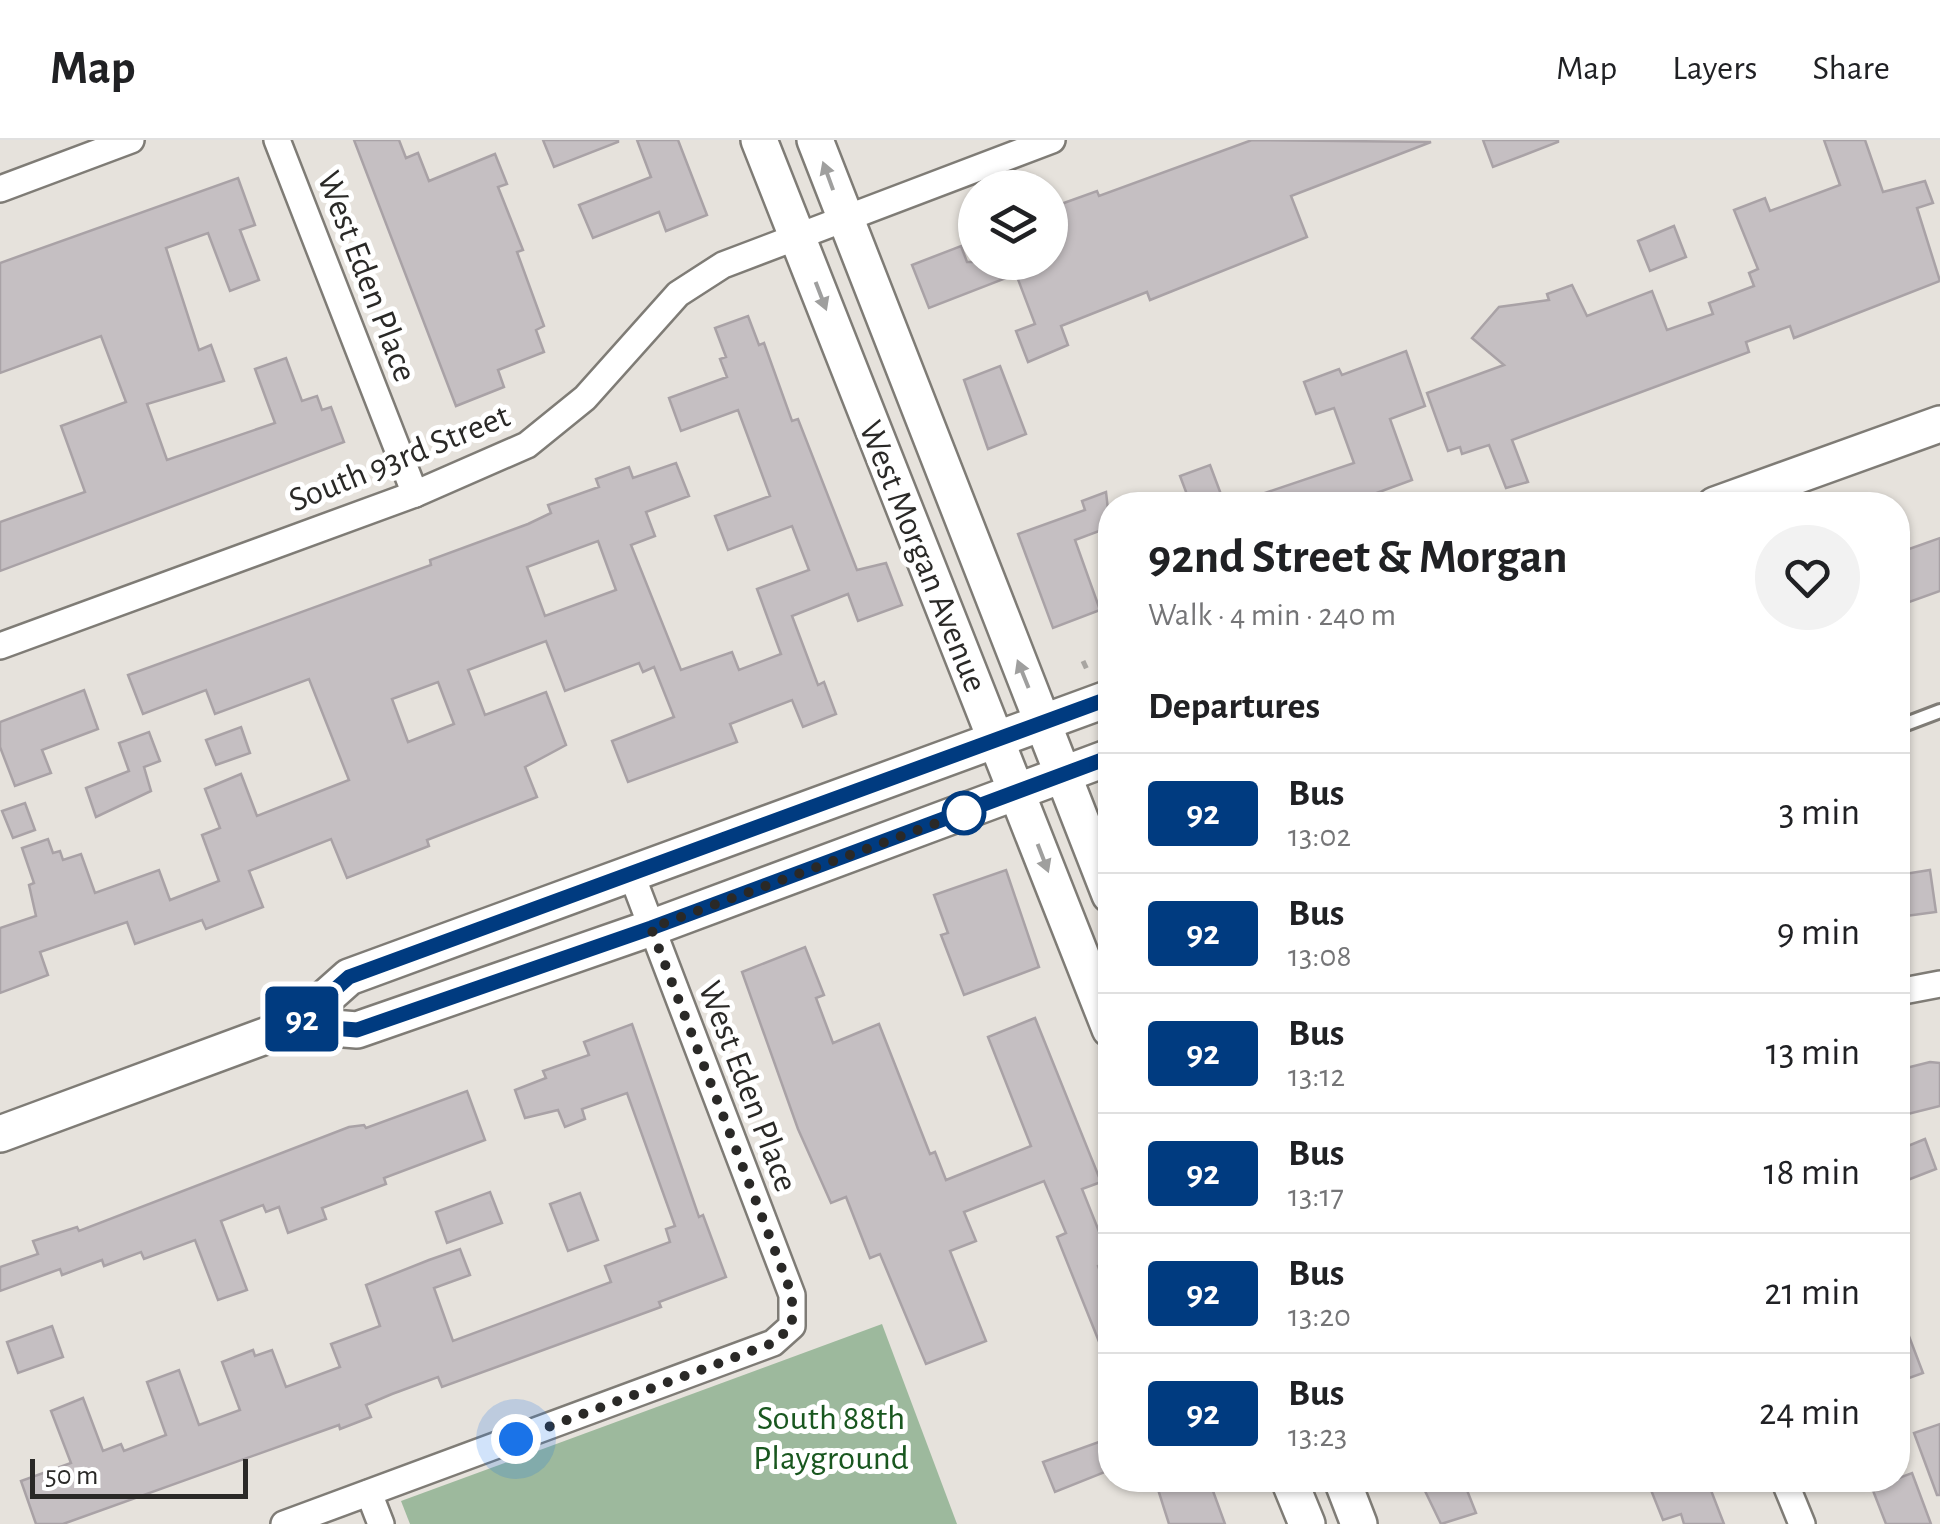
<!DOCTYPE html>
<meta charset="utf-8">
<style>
body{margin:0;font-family:"Alegreya Sans",sans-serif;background:#f2f2f2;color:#202124;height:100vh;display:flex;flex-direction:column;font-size:38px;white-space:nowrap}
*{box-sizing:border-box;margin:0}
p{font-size:32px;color:#757577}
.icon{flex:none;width:55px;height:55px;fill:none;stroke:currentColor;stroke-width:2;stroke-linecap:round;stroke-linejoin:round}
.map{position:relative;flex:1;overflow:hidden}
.drawer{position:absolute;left:1098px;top:352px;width:812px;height:1000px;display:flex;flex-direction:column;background:#fff;border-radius:40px;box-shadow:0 2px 8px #0004}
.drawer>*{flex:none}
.badge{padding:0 20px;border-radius:8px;font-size:35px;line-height:65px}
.tools{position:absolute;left:958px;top:30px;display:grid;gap:20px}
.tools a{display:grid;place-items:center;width:110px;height:110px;border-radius:50%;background:#fff;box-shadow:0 2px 8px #0004;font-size:50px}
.scale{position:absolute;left:30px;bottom:25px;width:218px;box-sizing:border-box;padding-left:10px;border:5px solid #2a2927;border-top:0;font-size:28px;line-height:35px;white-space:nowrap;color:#2a2927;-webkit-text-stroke:8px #fff;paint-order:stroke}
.you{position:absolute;width:50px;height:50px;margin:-25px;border:8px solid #fff;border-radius:50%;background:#1a73e8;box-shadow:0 0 0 15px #1a73e833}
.map>.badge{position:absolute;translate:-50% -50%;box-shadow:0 0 0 5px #fff}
h2{padding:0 50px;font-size:38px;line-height:90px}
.round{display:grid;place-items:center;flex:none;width:105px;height:105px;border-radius:52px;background:#f2f2f2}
.headline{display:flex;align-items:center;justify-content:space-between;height:170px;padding:0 50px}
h1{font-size:48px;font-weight:600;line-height:75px}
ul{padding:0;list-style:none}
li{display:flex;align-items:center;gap:30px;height:120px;padding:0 50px;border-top:2px solid #e0e0e0}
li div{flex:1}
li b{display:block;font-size:38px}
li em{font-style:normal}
li .badge{min-width:110px;font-weight:700;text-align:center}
header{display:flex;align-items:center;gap:60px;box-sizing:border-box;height:140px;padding:0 50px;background:#fff;border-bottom:2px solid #e0e0e0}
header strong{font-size:48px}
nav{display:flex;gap:55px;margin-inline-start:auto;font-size:35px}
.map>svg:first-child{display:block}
</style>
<header>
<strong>Map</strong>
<nav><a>Map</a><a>Layers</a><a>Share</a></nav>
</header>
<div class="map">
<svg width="1940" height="1384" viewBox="0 0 1940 1384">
<rect width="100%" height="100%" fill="#e6e2dc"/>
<path fill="#9db99d" d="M882,1184L957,1384H410L401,1361Z"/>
<g fill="#c5bfc2" stroke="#a9a2a6" stroke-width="2.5" fill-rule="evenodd">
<path d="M354,0H399L406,18L418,13L429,41L495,14L507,44L498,47L523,110L517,112L544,186L536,190L544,212L498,230L504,247L456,266Z"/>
<path d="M543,0H618V2L554,27Z"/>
<path d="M637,0H678L707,75L666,91L659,72L593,98L579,65L651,37Z"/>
<path d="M1252,0L1431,2L1291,56L1307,97L1150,160L1147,152L1061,186L1068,205L1028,222L1016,191L1035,184L1016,134L929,168L912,125L961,106L967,122H1050V68L1097,51L1099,56Z"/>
<path d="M1483,0H1558V2L1493,27Z"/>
<path d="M1824,0H1865L1883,52L1925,41L1933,63L1917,68L1940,141L1794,198L1790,186L1746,202L1749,212L1512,300L1528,342L1506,348L1489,305L1462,314L1460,307L1448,311L1427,253L1504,225L1472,198L1499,167L1549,160L1547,154L1572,145L1587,176L1652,151L1667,190L1713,174L1709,163L1754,146L1749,133L1758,129L1734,70L1765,58L1770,71L1840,45Z"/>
<path d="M238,38L255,85L240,90L259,140L230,151L208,93L166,108L199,210L211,205L224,241L147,264L167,320L275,283L255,229L286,218L302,261L317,256L322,270L331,267L344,302L0,431V382L85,352L61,286L126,262L101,196L0,233V123Z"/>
<path d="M1674,86L1686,117L1650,131L1638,101Z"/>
<path d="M748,176L759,205L764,203L792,281L798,279L857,430L886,423L902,465L858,481L848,454L792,476L818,545L824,542L836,574L803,587L792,560L730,584L737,602L628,642L612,601L674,577L654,527L643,532L639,523L565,551L546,501L468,530L485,575L546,552L566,605L525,627L537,657L427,700L429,706L347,738L331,699L249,731L263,767L206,789L202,780L135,804L127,782L40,812L48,835L0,853V788L36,776L29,745L34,743L22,708L48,699L53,713L60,711L63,720L81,714L95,753L159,730L170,760L219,741L202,695L220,688L205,649L241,634L257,676L349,640L309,539L215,574L206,550L143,574L128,535L431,425L430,420L528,384L551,373L548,365L599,347L596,339L629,327L633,338L676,323L689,356L646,372L655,396L631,405L681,530L732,512L739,530L781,514L757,449L809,430L792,386L728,410L715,376L770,356L738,270L681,291L669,258L727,237L720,219L726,217L715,188ZM598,401L616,450L545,476L527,427ZM438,542L454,584L408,602L392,559Z"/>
<path d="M1406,211L1425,266L1390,279L1412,340L1344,365H1242L1241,361L1354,323L1334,268L1316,274L1304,242L1339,229L1342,235Z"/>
<path d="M1000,226L1026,294L988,309L964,240Z"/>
<path d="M1210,325L1225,365H1191L1180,336Z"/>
<path d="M1106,352L1110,387L1075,400L1100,470L1053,488L1018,394L1085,370L1082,361Z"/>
<path d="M1940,398V451L1898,466V413Z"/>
<path d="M84,550L98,589L42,610L51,633L15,646L0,607V582Z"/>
<path d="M241,587L250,613L216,625L206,600Z"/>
<path d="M149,592L160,621L144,627L151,651L96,677L86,648L129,631L119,603Z"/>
<path d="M25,663L35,690L13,698L2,671Z"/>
<path d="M1006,730L1039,827L964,855L941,795L948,793L934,755Z"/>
<path d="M1930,730L1936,772L1898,777V735Z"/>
<path d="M805,807L824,855L816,858L833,903L879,884L930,1014L935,1012L946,1040L1031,1006L988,897L1035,878L1101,1042L1082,1049L1110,1119L1098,1126L1110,1157V1229L1057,1097L1066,1093L1044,1041L964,1072L976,1101L950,1111L986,1201L926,1224L880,1114L870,1118L846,1057L831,1063L798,989L742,832Z"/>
<path d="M632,884L699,1077L703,1075L726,1137L659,1162L661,1167L442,1247L438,1237L392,1254L366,1265L371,1277L340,1289L339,1285L63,1384H36L21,1341L71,1323L51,1271L83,1258L103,1311L121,1304L124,1311L166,1295L147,1242L179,1230L199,1285L240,1270L222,1222L253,1210L255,1216L272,1210L286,1247L340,1227L331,1204L380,1186L366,1145L429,1120L460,1109L470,1135L434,1148L453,1201L611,1142L605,1126L670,1102L666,1089L675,1086L627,953L582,969L585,979L565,987L558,970L525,978L515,950L546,938L543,931L589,915L584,902Z"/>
<path d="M1930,922L1940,923V966L1904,975L1898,930Z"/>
<path d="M467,951L485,1000L384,1038L386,1044L322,1068L326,1079L288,1093L279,1067L266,1072L263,1065L221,1081L247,1150L218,1160L195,1100L144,1119L141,1112L104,1126L102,1120L62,1135L60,1129L0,1151V1127L38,1114L33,1101L77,1087L79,1091L349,987L364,985L366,988Z"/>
<path d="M1925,999L1936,1029L1905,1041L1898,1010Z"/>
<path d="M490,1052L502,1083L447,1103L436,1072Z"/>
<path d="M580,1053L598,1100L568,1111L550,1064Z"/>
<path d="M1899,1170L1923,1233L1898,1242V1171Z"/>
<path d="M52,1186L63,1217L18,1233L7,1202Z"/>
<path d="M1940,1284V1355H1937L1914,1293Z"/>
<path d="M1110,1298V1330L1055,1352L1043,1322Z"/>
<path d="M1912,1333L1931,1384H1886L1872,1348Z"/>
<path d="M1155,1340H1209L1225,1384H1169Z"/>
<path d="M1454,1340H1463L1476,1373L1441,1384L1425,1351Z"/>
<path d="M1647,1340H1707L1724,1384H1684L1681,1374L1663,1380Z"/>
</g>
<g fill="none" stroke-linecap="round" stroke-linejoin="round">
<g stroke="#7f7c76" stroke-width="18">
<path id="lane" d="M1898,587L1940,571"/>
</g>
<g stroke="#7f7c76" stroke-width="30">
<g id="street">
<path d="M277,0L415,354"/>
<path d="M0,49L131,0"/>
<path d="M0,506L415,354L527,305L585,258L678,154L723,125L1052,0"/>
<path d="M1898,852L1940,844"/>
<path d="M1784,1340L1802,1384"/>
<path d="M369,1353L381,1384"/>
<path d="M284,1384L773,1203L792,1186V1155L631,733"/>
</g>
</g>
<g stroke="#7f7c76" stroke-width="40">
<g id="secondary">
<path d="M759,0L1110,889"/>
<path d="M815,0L1110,755"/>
<path d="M1715,365L1940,284"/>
<path d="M295,885L357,890L651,788L1110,617"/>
<path d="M0,994L295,885L349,837L1110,558"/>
<path d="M1289,1340L1307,1384"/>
<path d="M1342,1340L1359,1384"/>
</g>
</g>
<path stroke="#a8a5a1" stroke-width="5" stroke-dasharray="8 8" stroke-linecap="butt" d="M1083,521L1089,534"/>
<use href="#lane" stroke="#fff" stroke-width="12"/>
<use href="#street" stroke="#fff" stroke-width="25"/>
<use href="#secondary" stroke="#fff" stroke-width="35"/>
</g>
<defs><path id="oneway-solid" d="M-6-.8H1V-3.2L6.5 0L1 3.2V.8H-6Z" transform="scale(2.5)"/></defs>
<g fill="#9f9f9e">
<use href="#oneway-solid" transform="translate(828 36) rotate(-110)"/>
<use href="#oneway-solid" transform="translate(821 156) rotate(69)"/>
<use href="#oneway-solid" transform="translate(1023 534) rotate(-112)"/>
<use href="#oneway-solid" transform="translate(1043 718) rotate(69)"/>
</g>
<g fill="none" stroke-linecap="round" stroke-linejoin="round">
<g stroke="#fff" stroke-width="22">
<path id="line" d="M1110,558L349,837L295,885L357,890L651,788L1110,617"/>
</g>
<use href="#line" stroke="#003b80" stroke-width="15"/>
<path stroke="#2a2927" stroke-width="10" stroke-dasharray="0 18" d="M516,1299L773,1203L792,1186V1155L651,788L964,673"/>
</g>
<circle fill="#fff" stroke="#003b80" stroke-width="5" cx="964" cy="673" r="20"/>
<g text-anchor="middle" stroke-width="10" stroke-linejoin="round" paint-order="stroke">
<g font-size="35" fill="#2a2927" stroke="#fff">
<text transform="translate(368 136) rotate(69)" y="12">West Eden Place</text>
<text transform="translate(399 317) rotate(-22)" y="12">South 93rd Street</text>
<text transform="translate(924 416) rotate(68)" y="12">West Morgan Avenue</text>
<text transform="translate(749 946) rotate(69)" y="12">West Eden Place</text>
</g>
<g font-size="35" fill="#19571f" stroke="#fff">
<text x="831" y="1289">South 88th<tspan x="831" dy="40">Playground</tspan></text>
</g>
</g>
</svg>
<div class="tools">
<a><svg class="icon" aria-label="layers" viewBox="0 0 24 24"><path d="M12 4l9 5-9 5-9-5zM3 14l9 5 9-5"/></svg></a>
</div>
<div class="scale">50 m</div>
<div class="you" style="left:516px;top:1299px"></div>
<b class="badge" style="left:302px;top:879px;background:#003b80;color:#fff">92</b>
<section class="drawer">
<div class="headline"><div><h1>92nd Street &amp; Morgan</h1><p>Walk · 4 min · 240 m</p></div><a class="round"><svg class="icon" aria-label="heart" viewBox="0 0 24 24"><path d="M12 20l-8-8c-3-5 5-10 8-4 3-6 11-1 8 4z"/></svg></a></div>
<h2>Departures</h2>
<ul>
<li><span class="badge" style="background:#003b80;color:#fff">92</span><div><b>Bus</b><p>13:02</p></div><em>3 min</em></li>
<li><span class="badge" style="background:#003b80;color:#fff">92</span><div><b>Bus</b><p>13:08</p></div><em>9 min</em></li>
<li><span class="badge" style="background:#003b80;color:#fff">92</span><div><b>Bus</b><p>13:12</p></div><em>13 min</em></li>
<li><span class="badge" style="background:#003b80;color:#fff">92</span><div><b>Bus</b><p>13:17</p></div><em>18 min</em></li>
<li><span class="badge" style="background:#003b80;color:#fff">92</span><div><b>Bus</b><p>13:20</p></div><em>21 min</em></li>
<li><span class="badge" style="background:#003b80;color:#fff">92</span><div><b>Bus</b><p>13:23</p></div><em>24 min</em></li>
</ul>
</section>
</div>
